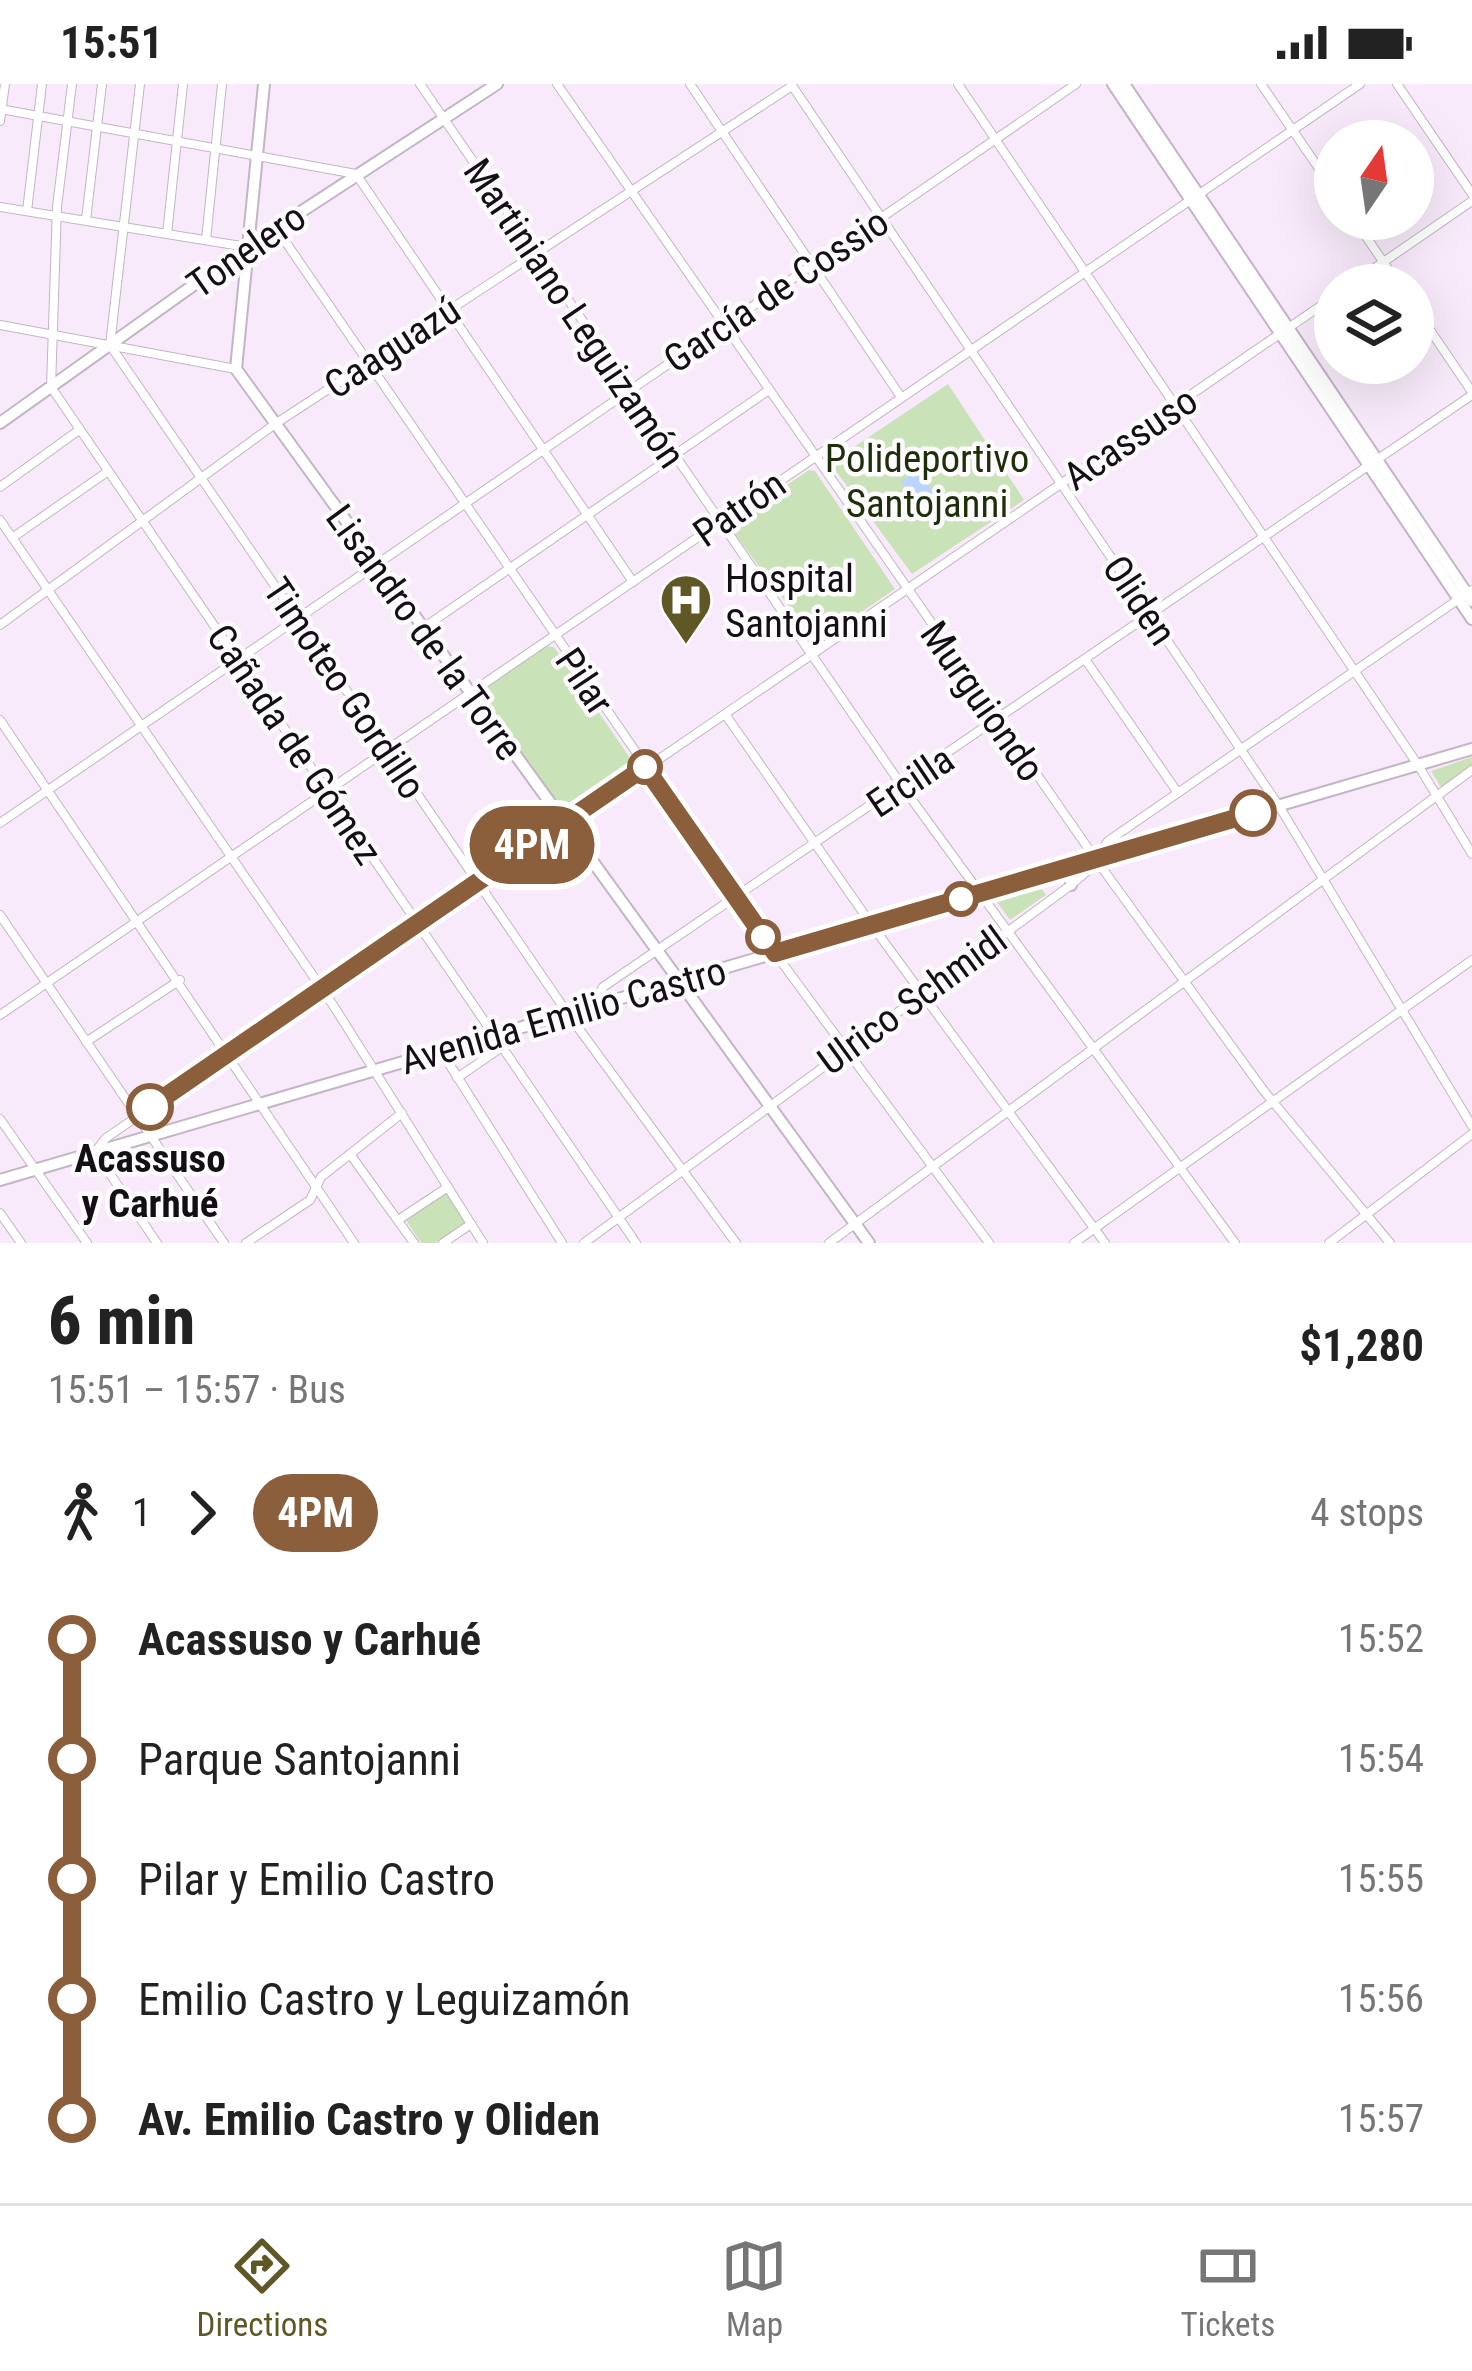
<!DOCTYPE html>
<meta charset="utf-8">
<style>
body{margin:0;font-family:"Roboto Condensed",sans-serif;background:#f2f2f2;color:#222;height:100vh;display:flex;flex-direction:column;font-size:45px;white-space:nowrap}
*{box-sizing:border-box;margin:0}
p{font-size:39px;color:#767676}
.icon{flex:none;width:66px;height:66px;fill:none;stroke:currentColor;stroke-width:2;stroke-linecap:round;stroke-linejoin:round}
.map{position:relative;height:1159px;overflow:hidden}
.details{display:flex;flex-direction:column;background:#fff;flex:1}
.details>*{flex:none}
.badge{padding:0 24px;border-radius:39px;font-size:42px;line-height:78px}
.needle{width:78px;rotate:13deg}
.tools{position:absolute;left:1314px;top:36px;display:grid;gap:24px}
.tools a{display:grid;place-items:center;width:120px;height:120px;border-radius:50%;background:#fff;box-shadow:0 12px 48px #0002;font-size:60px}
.map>.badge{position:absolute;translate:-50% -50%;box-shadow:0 0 0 6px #fff}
.legs{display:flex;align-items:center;gap:18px;height:132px;padding:0 48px;font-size:39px}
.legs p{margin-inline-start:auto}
.overview{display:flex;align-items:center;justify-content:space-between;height:204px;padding:0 48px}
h1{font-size:66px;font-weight:800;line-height:90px}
ul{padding:0 48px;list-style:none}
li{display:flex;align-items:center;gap:42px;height:120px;font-size:45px}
li i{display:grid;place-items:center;width:18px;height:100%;margin:0 15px;background:currentColor}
li i::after{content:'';width:30px;height:30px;margin:-15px;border:9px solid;border-radius:50%;background:#fff}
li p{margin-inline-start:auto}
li:first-child i{background:linear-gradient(#0000 50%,currentColor 0)}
li:last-child i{background:linear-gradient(currentColor 50%,#0000 0)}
.status{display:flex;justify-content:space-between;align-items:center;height:84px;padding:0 60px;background:#fff;direction:ltr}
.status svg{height:33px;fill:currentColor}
.tab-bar{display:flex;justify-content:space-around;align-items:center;height:168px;border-top:3px solid #e0e0e0;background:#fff;font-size:33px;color:#767676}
.tab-bar a{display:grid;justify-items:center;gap:6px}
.tab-bar .selected{color:#5f5724}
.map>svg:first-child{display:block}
</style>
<div class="status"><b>15:51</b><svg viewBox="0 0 49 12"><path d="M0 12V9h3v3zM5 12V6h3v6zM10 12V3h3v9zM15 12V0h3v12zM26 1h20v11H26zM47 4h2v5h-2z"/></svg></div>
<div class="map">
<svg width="1472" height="1159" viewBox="0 0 1472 1159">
<rect width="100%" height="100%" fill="#f8eafa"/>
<g fill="#cae2b7">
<path d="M948,300L1024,416L912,490L830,379Z"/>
<path d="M809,386L815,387L895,505L816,559L732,446L734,437Z"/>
<path d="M546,562L554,563L632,677L631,685L573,727L563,726L480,613L482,605Z"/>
<path d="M1472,673V682L1442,705L1431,687Z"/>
<path d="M1040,803L1046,811L1010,836L997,818Z"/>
<path d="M447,1109L466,1140L436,1159H421L406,1136Z"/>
</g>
<path fill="#bcd3fe" d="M917,386L935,411L918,422L901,398Z"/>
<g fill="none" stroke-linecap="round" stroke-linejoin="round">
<g stroke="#c2b5c5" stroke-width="10">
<g id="minor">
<path d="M72,0L57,123L51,303L636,1159"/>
<path d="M140,0L110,261L568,930L736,1159"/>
<path d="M420,0L902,702L1235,1159"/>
<path d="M557,0L1097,777L1264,1007L1390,1159"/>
<path d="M690,0L901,313"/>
<path d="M791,0L1279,722L1472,1042"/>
<path d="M958,0L1418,681L1472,770"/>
<path d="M1261,0L1335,108"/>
<path d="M1397,0L1472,110"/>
<path d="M0,25L356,90L633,498"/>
<path d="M0,37L5,0"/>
<path d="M0,123L247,163"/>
<path d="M27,127L42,0"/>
<path d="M1354,135L1399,201"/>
<path d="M86,136L102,0"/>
<path d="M276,144L763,853L989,1159"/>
<path d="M167,150L183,0"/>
<path d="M206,156L222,0"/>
<path d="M1350,201L1472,117"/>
<path d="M1413,221L1472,308"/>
<path d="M0,241L236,285"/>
<path d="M0,403L79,346"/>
<path d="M0,436L333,921L483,1159"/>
<path d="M12,454L107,388"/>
<path d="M0,541L275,340L792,2"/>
<path d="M423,544L766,308"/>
<path d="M1087,578L1178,709"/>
<path d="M725,630L871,840L1105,1159"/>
<path d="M0,636L354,1159"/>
<path d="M0,739L1076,0"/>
<path d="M0,831L224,1159"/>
<path d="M592,922L603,903L1472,311"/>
<path d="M0,931L1360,0"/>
<path d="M86,958L180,896"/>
<path d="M441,967L562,1159"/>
<path d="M457,994L502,963"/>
<path d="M0,1035L87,1159"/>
<path d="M350,1070L414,1159"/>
<path d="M0,1129L21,1159"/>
<path d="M398,1136L448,1103"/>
<path d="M157,1159L95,1068L106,1054L1335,212"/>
<path d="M246,1159L310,1116L321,1093L402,1029"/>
<path d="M443,1159L471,1140"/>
<path d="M584,1159L1071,801L1091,784L1108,757L1472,506"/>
<path d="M829,1159L1472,686"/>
<path d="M1074,1159L1472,876"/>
<path d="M1329,1159L1472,1050"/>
</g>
</g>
<g stroke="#c2b5c5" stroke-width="14">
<g id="tertiary">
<path d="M264,0L236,285L869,1159"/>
<path d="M1113,0L1472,535"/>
<path d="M1124,0L1472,517"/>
<path d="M0,339L247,163L497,0"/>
</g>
</g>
<g stroke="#c2b5c5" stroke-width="14">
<g id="secondary">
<path d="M1063,786L1072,791L1071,801"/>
<path d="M0,1096L1472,665"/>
</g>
</g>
<use href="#minor" stroke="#fff" stroke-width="8"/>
<use href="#tertiary" stroke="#fff" stroke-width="10"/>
<use href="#secondary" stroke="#fff" stroke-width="10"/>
</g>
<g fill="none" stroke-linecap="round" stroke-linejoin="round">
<g stroke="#fff" stroke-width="27">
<path id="line-1" d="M150,1023L645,683L775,869L1253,729"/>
</g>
<use href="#line-1" stroke="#8b5e3c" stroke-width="18"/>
</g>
<defs>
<g id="hospital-pin" transform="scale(2.7)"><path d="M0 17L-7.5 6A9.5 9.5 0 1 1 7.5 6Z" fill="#5f5724" stroke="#fefbff"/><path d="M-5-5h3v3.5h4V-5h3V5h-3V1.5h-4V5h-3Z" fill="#fff"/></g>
</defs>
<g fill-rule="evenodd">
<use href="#hospital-pin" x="686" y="516"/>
</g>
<g fill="#fff" stroke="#8b5e3c" stroke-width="6">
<circle cx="645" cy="683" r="15"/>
<circle cx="1253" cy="729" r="21"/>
<circle cx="961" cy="815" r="15"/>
<circle cx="763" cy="853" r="15"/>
<circle cx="150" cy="1023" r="21"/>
</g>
<g text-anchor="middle" stroke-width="9" stroke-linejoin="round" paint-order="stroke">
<g font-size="39" fill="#140f15" stroke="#fefbff">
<text transform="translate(246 166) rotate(-35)" y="14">Tonelero</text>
<text transform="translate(776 206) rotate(-34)" y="14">García de Cossio</text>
<text transform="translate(575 229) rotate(56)" y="14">Martiniano Leguizamón</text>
<text transform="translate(392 263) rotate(-33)" y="14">Caaguazú</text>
<text transform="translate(1130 354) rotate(-34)" y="14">Acassuso</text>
<text transform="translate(739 424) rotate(-35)" y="14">Patrón</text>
<text transform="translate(1140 516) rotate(56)" y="14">Oliden</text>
<text transform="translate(425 548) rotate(54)" y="14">Lisandro de la Torre</text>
<text transform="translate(585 597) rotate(56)" y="14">Pilar</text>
<text transform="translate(345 604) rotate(56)" y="14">Timoteo Gordillo</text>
<text transform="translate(983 617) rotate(55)" y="14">Murguiondo</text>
<text transform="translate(295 660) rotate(56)" y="14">Cañada de Gómez</text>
<text transform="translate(910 697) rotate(-34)" y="14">Ercilla</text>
<text transform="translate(912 916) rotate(-36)" y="14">Ulrico Schmidl</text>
<text transform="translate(563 931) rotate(-16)" y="14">Avenida Emilio Castro</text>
</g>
<g font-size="39" fill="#1d2f08" stroke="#fefbff">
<text x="927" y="388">Polideportivo<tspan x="927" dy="45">Santojanni</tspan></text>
</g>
<g font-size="39" fill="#140f15" stroke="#fefbff" text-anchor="start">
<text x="725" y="508">Hospital<tspan x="725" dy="45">Santojanni</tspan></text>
</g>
<g font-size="39" font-weight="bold" fill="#140f15" stroke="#fefbff">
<text x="150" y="1088">Acassuso<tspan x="150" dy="45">y Carhué</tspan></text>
</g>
</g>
</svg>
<div class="tools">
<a><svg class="needle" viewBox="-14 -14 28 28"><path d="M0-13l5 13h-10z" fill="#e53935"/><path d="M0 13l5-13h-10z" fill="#767676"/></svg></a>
<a><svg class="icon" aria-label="layers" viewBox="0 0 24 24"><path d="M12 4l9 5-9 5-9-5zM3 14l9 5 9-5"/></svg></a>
</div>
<b class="badge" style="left:532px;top:761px;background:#8b5e3c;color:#fff">4PM</b>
</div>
<section class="details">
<div class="overview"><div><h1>6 min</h1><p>15:51 – 15:57 · Bus</p></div><b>$1,280</b></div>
<div class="legs"><svg class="icon" aria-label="walk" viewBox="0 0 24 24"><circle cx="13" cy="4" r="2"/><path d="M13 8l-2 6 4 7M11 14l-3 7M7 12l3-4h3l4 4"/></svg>1<svg class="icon" aria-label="forward" viewBox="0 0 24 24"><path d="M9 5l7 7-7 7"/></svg><b class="badge" style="background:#8b5e3c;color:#fff">4PM</b><p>4 stops</p></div>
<ul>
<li><i style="color:#8b5e3c"></i><b>Acassuso y Carhué</b><p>15:52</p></li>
<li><i style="color:#8b5e3c"></i><span>Parque Santojanni</span><p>15:54</p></li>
<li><i style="color:#8b5e3c"></i><span>Pilar y Emilio Castro</span><p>15:55</p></li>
<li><i style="color:#8b5e3c"></i><span>Emilio Castro y Leguizamón</span><p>15:56</p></li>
<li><i style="color:#8b5e3c"></i><b>Av. Emilio Castro y Oliden</b><p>15:57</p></li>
</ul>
</section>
<nav class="tab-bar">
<a class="selected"><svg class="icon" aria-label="directions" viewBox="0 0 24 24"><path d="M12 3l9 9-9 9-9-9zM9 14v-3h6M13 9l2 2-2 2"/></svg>Directions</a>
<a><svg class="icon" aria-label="map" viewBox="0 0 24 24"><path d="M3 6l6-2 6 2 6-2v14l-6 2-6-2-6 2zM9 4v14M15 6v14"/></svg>Map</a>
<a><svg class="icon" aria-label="tickets" viewBox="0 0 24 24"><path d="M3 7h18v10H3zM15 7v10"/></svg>Tickets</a>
</nav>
